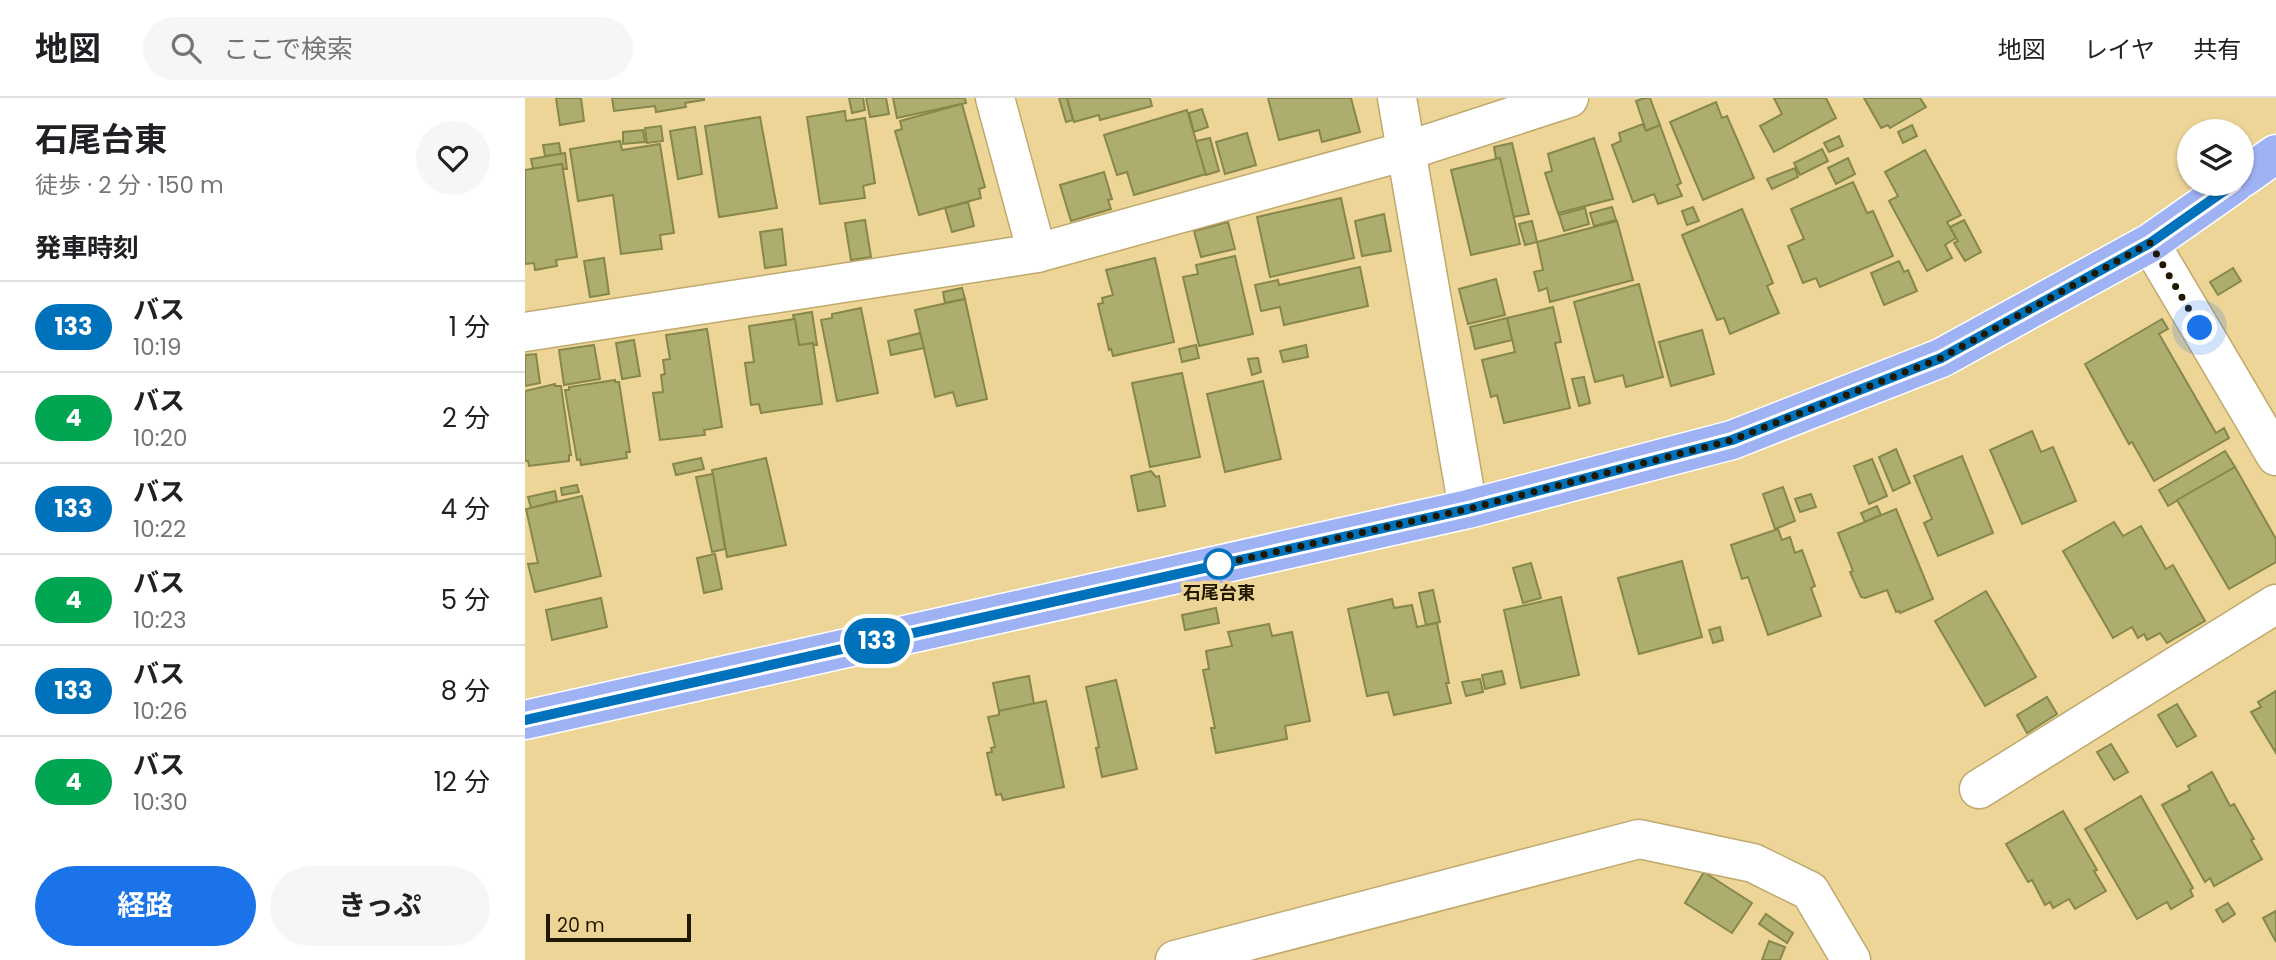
<!DOCTYPE html>
<html lang="ja">
<meta charset="utf-8">
<style>
body{margin:0;font-family:Poppins,"Noto Sans JP",sans-serif;background:#f6f6f6;color:#202124;height:100vh;display:flex;flex-direction:column;font-size:26px;white-space:nowrap}
*{box-sizing:border-box;margin:0}
p{font-size:23px;color:#757577}
.icon{flex:none;width:38px;height:38px;fill:none;stroke:currentColor;stroke-width:2;stroke-linecap:round;stroke-linejoin:round}
.map{position:relative;flex:1;overflow:hidden}
.sheet{display:flex;flex-direction:column;background:#fff;width:525px}
.sheet>*{flex:none}
.badge{padding:0 14px;border-radius:23px;font-size:24px;line-height:46px}
.controls{position:absolute;left:1652px;top:21px;display:grid;gap:14px}
.controls a{display:grid;place-items:center;width:77px;height:77px;border-radius:50%;background:#fff;box-shadow:0 2px 5px #0004;font-size:35px}
.scale{position:absolute;left:21px;bottom:18px;width:145px;box-sizing:border-box;padding-left:7px;border:4px solid #211801;border-top:0;font-size:19px;line-height:24px;white-space:nowrap;color:#211801;-webkit-text-stroke:5px #edd598;paint-order:stroke}
.you{position:absolute;width:35px;height:35px;margin:-18px;border:5px solid #fff;border-radius:50%;background:#1a73e8;box-shadow:0 0 0 10px #1a73e833}
.map>.badge{position:absolute;translate:-50% -50%;box-shadow:0 0 0 4px #fff}
h2{padding:0 35px;font-size:26px;line-height:63px}
.round{display:grid;place-items:center;flex:none;width:74px;height:74px;border-radius:37px;background:#f6f6f6}
.summary{display:flex;align-items:center;justify-content:space-between;height:119px;padding:0 35px}
h1{font-size:33px;font-weight:700;line-height:52px}
.action{display:flex;gap:14px;margin-top:auto;padding:14px 35px}
.action a{flex:1;height:80px;border-radius:42px;background:#1a73e8;color:#fff;font-size:28px;font-weight:700;line-height:80px;text-align:center}
.action a+a{background:#f6f6f6;color:#202124}
ul{padding:0;list-style:none}
li{display:flex;align-items:center;gap:21px;height:91px;padding:0 35px;border-top:2px solid #e0e0e0}
li div{flex:1}
li b{display:block;font-size:26px}
li em{font-style:normal}
li .badge{min-width:77px;font-weight:700;text-align:center}
header{display:flex;align-items:center;gap:42px;box-sizing:border-box;height:98px;padding:0 35px;background:#fff;border-bottom:2px solid #e0e0e0}
header strong{font-size:33px}
nav{display:flex;gap:38px;margin-inline-start:auto;font-size:24px}
.search{width:490px;height:63px;background:#f6f6f6;display:flex;align-items:center;gap:18px;box-sizing:border-box;padding:0 24px;border-radius:38px;color:#757577;font-size:26px}
main{display:flex;flex:1;min-height:0}
.map>svg:first-child{display:block}
</style>
<header>
<strong>地図</strong>
<div class="search"><svg class="icon" aria-label="search" viewBox="0 0 24 24"><circle cx="10" cy="10" r="6"/><path d="M15 15l6 6"/></svg>ここで検索</div>
<nav><a>地図</a><a>レイヤ</a><a>共有</a></nav>
</header>
<main>
<section class="sheet">
<div class="summary"><div><h1>石尾台東</h1><p>徒歩 · 2 分 · 150 m</p></div><a class="round"><svg class="icon" aria-label="heart" viewBox="0 0 24 24"><path d="M12 20l-8-8c-3-5 5-10 8-4 3-6 11-1 8 4z"/></svg></a></div>
<h2>発車時刻</h2>
<ul>
<li><span class="badge" style="background:#0072bc;color:#fff">133</span><div><b>バス</b><p>10:19</p></div><em>1 分</em></li>
<li><span class="badge" style="background:#00a651;color:#fff">4</span><div><b>バス</b><p>10:20</p></div><em>2 分</em></li>
<li><span class="badge" style="background:#0072bc;color:#fff">133</span><div><b>バス</b><p>10:22</p></div><em>4 分</em></li>
<li><span class="badge" style="background:#00a651;color:#fff">4</span><div><b>バス</b><p>10:23</p></div><em>5 分</em></li>
<li><span class="badge" style="background:#0072bc;color:#fff">133</span><div><b>バス</b><p>10:26</p></div><em>8 分</em></li>
<li><span class="badge" style="background:#00a651;color:#fff">4</span><div><b>バス</b><p>10:30</p></div><em>12 分</em></li>
</ul>
<div class="action"><a>経路</a><a>きっぷ</a></div>
</section>
<div class="map">
<svg width="1751" height="862" viewBox="0 0 1751 862">
<rect width="100%" height="100%" fill="#edd598"/>
<g fill="#acad6f" stroke="#87874a" stroke-width="2">
<path d="M31,0H56L59,23L35,27Z"/>
<path d="M87,0H179V2L160,5L161,9L131,14L130,8L89,13Z"/>
<path d="M324,0H338L340,12L327,15Z"/>
<path d="M341,0H361L364,16L345,19Z"/>
<path d="M368,0H440L441,5L372,20Z"/>
<path d="M534,0H542L548,22L541,24Z"/>
<path d="M542,0H625L627,8L575,22L574,17L549,24Z"/>
<path d="M743,0H826L835,34L797,44L794,32L754,42Z"/>
<path d="M1120,0H1125L1135,27L1121,33L1111,3Z"/>
<path d="M1249,0H1301L1311,20L1249,54L1235,28L1257,16Z"/>
<path d="M1339,0H1395L1401,9L1365,30L1363,27L1356,30Z"/>
<path d="M1191,4L1197,20L1202,18L1229,80L1178,102L1145,24Z"/>
<path d="M437,6L460,89L454,91L456,100L394,117L370,33L377,31L375,23Z"/>
<path d="M677,11L683,29L669,34L664,15Z"/>
<path d="M662,12L681,76L609,97L602,74L592,77L579,37Z"/>
<path d="M320,13L321,23L340,20L350,85L338,88L340,100L295,106L282,19Z"/>
<path d="M235,19L252,110L194,119L180,28Z"/>
<path d="M1118,26L1121,33L1135,27L1156,85L1152,87L1157,98L1133,106L1129,96L1108,104L1087,47L1096,43L1094,35Z"/>
<path d="M1387,27L1392,38L1378,45L1373,34Z"/>
<path d="M136,28L138,43L122,45L120,30Z"/>
<path d="M170,29L177,76L153,81L145,33Z"/>
<path d="M118,32L120,44L98,46V34Z"/>
<path d="M722,35L731,67L700,76L691,44Z"/>
<path d="M1314,38L1318,48L1304,54L1299,45Z"/>
<path d="M685,40L694,73L681,77L671,43Z"/>
<path d="M1069,40L1088,101L1033,115L1020,75L1027,73L1023,56Z"/>
<path d="M95,43L97,52L135,46L149,135L135,137L137,151L96,156L88,97L53,103L45,51Z"/>
<path d="M34,45L36,56L20,58L18,47Z"/>
<path d="M987,45L1004,116L988,119L975,60L971,61L969,49Z"/>
<path d="M1297,51L1303,63L1275,77L1269,65Z"/>
<path d="M1400,52L1436,117L1422,124L1431,140L1420,147L1427,160L1402,173L1364,103L1373,98L1360,74Z"/>
<path d="M40,55L42,71H38L37,66L8,71L6,61Z"/>
<path d="M975,60L995,146L946,157L926,72Z"/>
<path d="M1323,60L1330,76L1311,86L1303,70Z"/>
<path d="M37,66L52,159L31,162L32,168L10,172L9,165L0,166V72Z"/>
<path d="M1270,70L1273,79L1247,91L1242,81Z"/>
<path d="M579,74L587,101L583,102L586,111L546,123L535,87Z"/>
<path d="M1328,84L1342,115L1348,113L1368,158L1295,189L1291,180L1278,185L1263,148L1279,141L1266,111Z"/>
<path d="M816,100L829,160L745,179L732,119Z"/>
<path d="M443,104L449,128L427,134L420,110Z"/>
<path d="M1087,109L1091,122L1069,128L1065,115Z"/>
<path d="M1168,109L1174,123L1162,127L1157,113Z"/>
<path d="M1060,110L1064,126L1039,133L1034,117Z"/>
<path d="M1217,111L1248,185L1242,188L1254,215L1205,236L1199,220L1192,222L1157,137Z"/>
<path d="M859,116L866,153L837,158L830,123Z"/>
<path d="M340,122L346,159L326,162L320,125Z"/>
<path d="M1439,122L1456,154L1440,163L1429,145L1433,143L1425,129Z"/>
<path d="M1007,123L1012,144L1000,147L994,126Z"/>
<path d="M1092,123L1108,182L1025,204L1022,190L1014,193L1009,174L1018,172L1012,144Z"/>
<path d="M703,124L710,151L676,159L669,133Z"/>
<path d="M257,131L261,167L240,170L235,134Z"/>
<path d="M710,158L728,236L674,248L658,179L673,176L671,167Z"/>
<path d="M79,160L84,196L65,199L59,163Z"/>
<path d="M630,160L649,244L588,258L586,251L584,252L573,206L578,205L577,200L588,197L581,172Z"/>
<path d="M1374,163L1379,174L1383,172L1392,193L1359,207L1346,175Z"/>
<path d="M835,169L843,208L759,227L755,209L736,213L730,187L753,182L754,187Z"/>
<path d="M1708,170L1716,183L1693,197L1685,184Z"/>
<path d="M971,181L980,217L943,226L934,191Z"/>
<path d="M1114,186L1138,279L1101,289L1098,277L1070,284L1049,204Z"/>
<path d="M437,190L440,201L420,205L418,194Z"/>
<path d="M440,201L462,301L432,308L428,294L410,299L390,212Z"/>
<path d="M1028,209L1036,244L1030,245L1045,310L979,325L972,297L966,299L957,262L990,254L982,220Z"/>
<path d="M336,210L353,295L312,303L296,222L307,220V216Z"/>
<path d="M287,214L292,247H274L268,217Z"/>
<path d="M982,220L987,242L950,251L945,229Z"/>
<path d="M270,221L274,247L288,245L297,306L236,315L234,306L226,307L220,265L229,264L224,228Z"/>
<path d="M1637,221L1643,231L1634,236L1691,335L1699,330L1704,340L1629,383L1607,344L1604,346L1560,266Z"/>
<path d="M182,231L197,329L179,332L180,337L135,342L128,295L138,294L136,277L140,276L138,262L145,261L141,237Z"/>
<path d="M1177,232L1189,276L1146,288L1134,244Z"/>
<path d="M395,235L399,250L366,257L363,243Z"/>
<path d="M109,242L115,278L97,281L91,245Z"/>
<path d="M69,247L75,281L39,287L34,252Z"/>
<path d="M671,247L674,260L657,264L654,251Z"/>
<path d="M781,247L783,259L758,264L755,253Z"/>
<path d="M11,256L15,285L0,288V257Z"/>
<path d="M733,260L736,274L727,277L723,261Z"/>
<path d="M657,275L675,359L625,369L607,285Z"/>
<path d="M1059,279L1065,305L1054,308L1047,281Z"/>
<path d="M90,282V284H94L105,354H101L102,360L56,367L55,361L52,362L40,292H44V289Z"/>
<path d="M738,283L756,361L700,374L682,296Z"/>
<path d="M30,286V288H36L46,357H44V363L4,368L3,363H0V293Z"/>
<path d="M1507,333L1516,354L1528,349L1551,403L1497,426L1465,352Z"/>
<path d="M1371,351L1385,385L1368,393L1354,359Z"/>
<path d="M1700,353L1710,369L1643,408L1634,392Z"/>
<path d="M1437,358L1468,435L1413,458L1399,425L1407,421L1389,378Z"/>
<path d="M176,360L179,371L151,377L148,366Z"/>
<path d="M241,360L261,447L202,459L187,372Z"/>
<path d="M1347,361L1362,398L1344,406L1329,368Z"/>
<path d="M1710,369L1751,441V464L1704,491L1652,402Z"/>
<path d="M626,373L631,379L634,378L640,408L613,413L606,378Z"/>
<path d="M188,376L200,451L187,454L171,379Z"/>
<path d="M52,387L54,394L37,397L36,390Z"/>
<path d="M1258,389L1270,423L1250,431L1238,396Z"/>
<path d="M30,393L32,403L6,410L3,399Z"/>
<path d="M1286,396L1291,409L1275,414L1270,401Z"/>
<path d="M57,398L76,478L10,494L3,466L13,465L1,411Z"/>
<path d="M1352,408L1356,417L1340,424L1336,415Z"/>
<path d="M1371,411L1408,501L1375,515L1374,513L1371,514L1362,492L1340,500L1336,499L1325,474L1328,473L1313,435Z"/>
<path d="M1589,424L1598,438L1616,428L1641,471L1648,467L1680,523L1642,545L1635,535L1622,542L1619,536L1613,540L1607,529L1588,540L1538,453Z"/>
<path d="M1253,431L1257,442L1265,439L1270,455L1277,452L1290,488L1286,490L1296,518L1243,537L1223,479L1217,481L1206,447Z"/>
<path d="M190,456L197,491L179,495L172,460Z"/>
<path d="M1157,463L1177,539L1114,556L1093,480Z"/>
<path d="M1006,465L1016,500L998,505L988,470Z"/>
<path d="M908,492L915,524L901,527L894,495Z"/>
<path d="M1461,493L1511,579L1460,608L1410,523Z"/>
<path d="M1036,499L1054,577L996,590L979,512Z"/>
<path d="M76,500L82,529L27,542L21,512Z"/>
<path d="M867,501L869,510L887,507L892,529L912,525L924,585H921L926,605L869,617L863,594L842,598L823,511Z"/>
<path d="M691,510L694,525L660,532L657,517Z"/>
<path d="M744,526L747,538L767,534L785,623L760,628L762,641L691,655L686,630H690L678,572L684,571L681,553L707,548L703,534Z"/>
<path d="M1195,529L1198,542L1188,545L1184,532Z"/>
<path d="M977,573L980,586L960,591L957,577Z"/>
<path d="M504,578L509,606L474,613L468,585Z"/>
<path d="M955,581L958,594L941,598L937,584Z"/>
<path d="M591,582L612,671L577,679L571,650L574,649L561,589Z"/>
<path d="M1751,593V655L1726,614L1736,609L1733,604Z"/>
<path d="M1522,599L1532,616L1502,635L1492,617Z"/>
<path d="M521,603L539,689L478,702L476,696L471,697L462,655L467,654L466,650L470,649L463,619L474,617V613Z"/>
<path d="M1652,606L1671,638L1652,649L1633,617Z"/>
<path d="M1586,646L1603,674L1589,682L1572,654Z"/>
<path d="M1687,674L1705,708L1709,706L1729,741L1726,742L1737,761L1689,788L1685,780L1680,784L1637,707L1665,692L1663,688Z"/>
<path d="M1616,698L1668,790L1665,792L1668,798L1646,811L1642,804L1612,821L1560,731Z"/>
<path d="M1538,713L1572,772L1569,773L1581,793L1550,811L1544,801L1528,810L1525,804L1520,807L1507,782L1503,784L1481,746Z"/>
<path d="M1179,774L1227,805L1207,835L1160,805Z"/>
<path d="M1703,805L1710,816L1698,824L1691,812Z"/>
<path d="M1751,813V844L1738,820Z"/>
<path d="M1241,816L1268,835L1262,845L1234,826Z"/>
<path d="M1244,843L1260,849L1255,862H1237Z"/>
</g>
<g fill="none" stroke-linecap="round" stroke-linejoin="round">
<g stroke="#c0a96d" stroke-width="41">
<g id="street">
<path d="M470,0L512,155"/>
<path d="M872,0L943,411"/>
<path d="M1625,145L1751,358"/>
<path d="M0,234L512,155L881,53L1044,0"/>
<path d="M1454,691L1751,506"/>
<path d="M650,862L1114,741L1228,765L1285,793L1326,862"/>
</g>
</g>
<g stroke="#fff" stroke-width="41">
<g id="primary">
<path d="M1717,80L1751,56"/>
<path d="M0,622L943,411L1207,342L1416,260L1625,145L1709,86"/>
</g>
</g>
<use href="#street" stroke="#fff" stroke-width="38"/>
<use href="#primary" stroke="#9fb2f4" stroke-width="38"/>
</g>
<g fill="none" stroke-linecap="round" stroke-linejoin="round">
<g stroke="#fff" stroke-width="16">
<path id="line" d="M0,622L943,411L1207,342L1416,260L1625,145L1709,86"/>
</g>
<use href="#line" stroke="#0072bc" stroke-width="10"/>
<path stroke="#211801" stroke-width="7" stroke-dasharray="0 12.6" d="M694,466L692,467L943,411L1207,342L1416,260L1625,145L1675,230"/>
</g>
<circle fill="#fff" stroke="#0072bc" stroke-width="3.5" cx="694" cy="466" r="14"/>
<g text-anchor="middle" stroke-width="7" stroke-linejoin="round" paint-order="stroke">
<g font-size="18" font-weight="bold" fill="#211801" stroke="#edd598">
<text x="694" y="501">石尾台東</text>
</g>
</g>
</svg>
<div class="controls">
<a><svg class="icon" aria-label="layers" viewBox="0 0 24 24"><path d="M12 4l9 5-9 5-9-5zM3 14l9 5 9-5"/></svg></a>
</div>
<div class="scale">20 m</div>
<div class="you" style="left:1675px;top:230px"></div>
<b class="badge" style="left:352px;top:543px;background:#0072bc;color:#fff">133</b>
</div>
</main>
